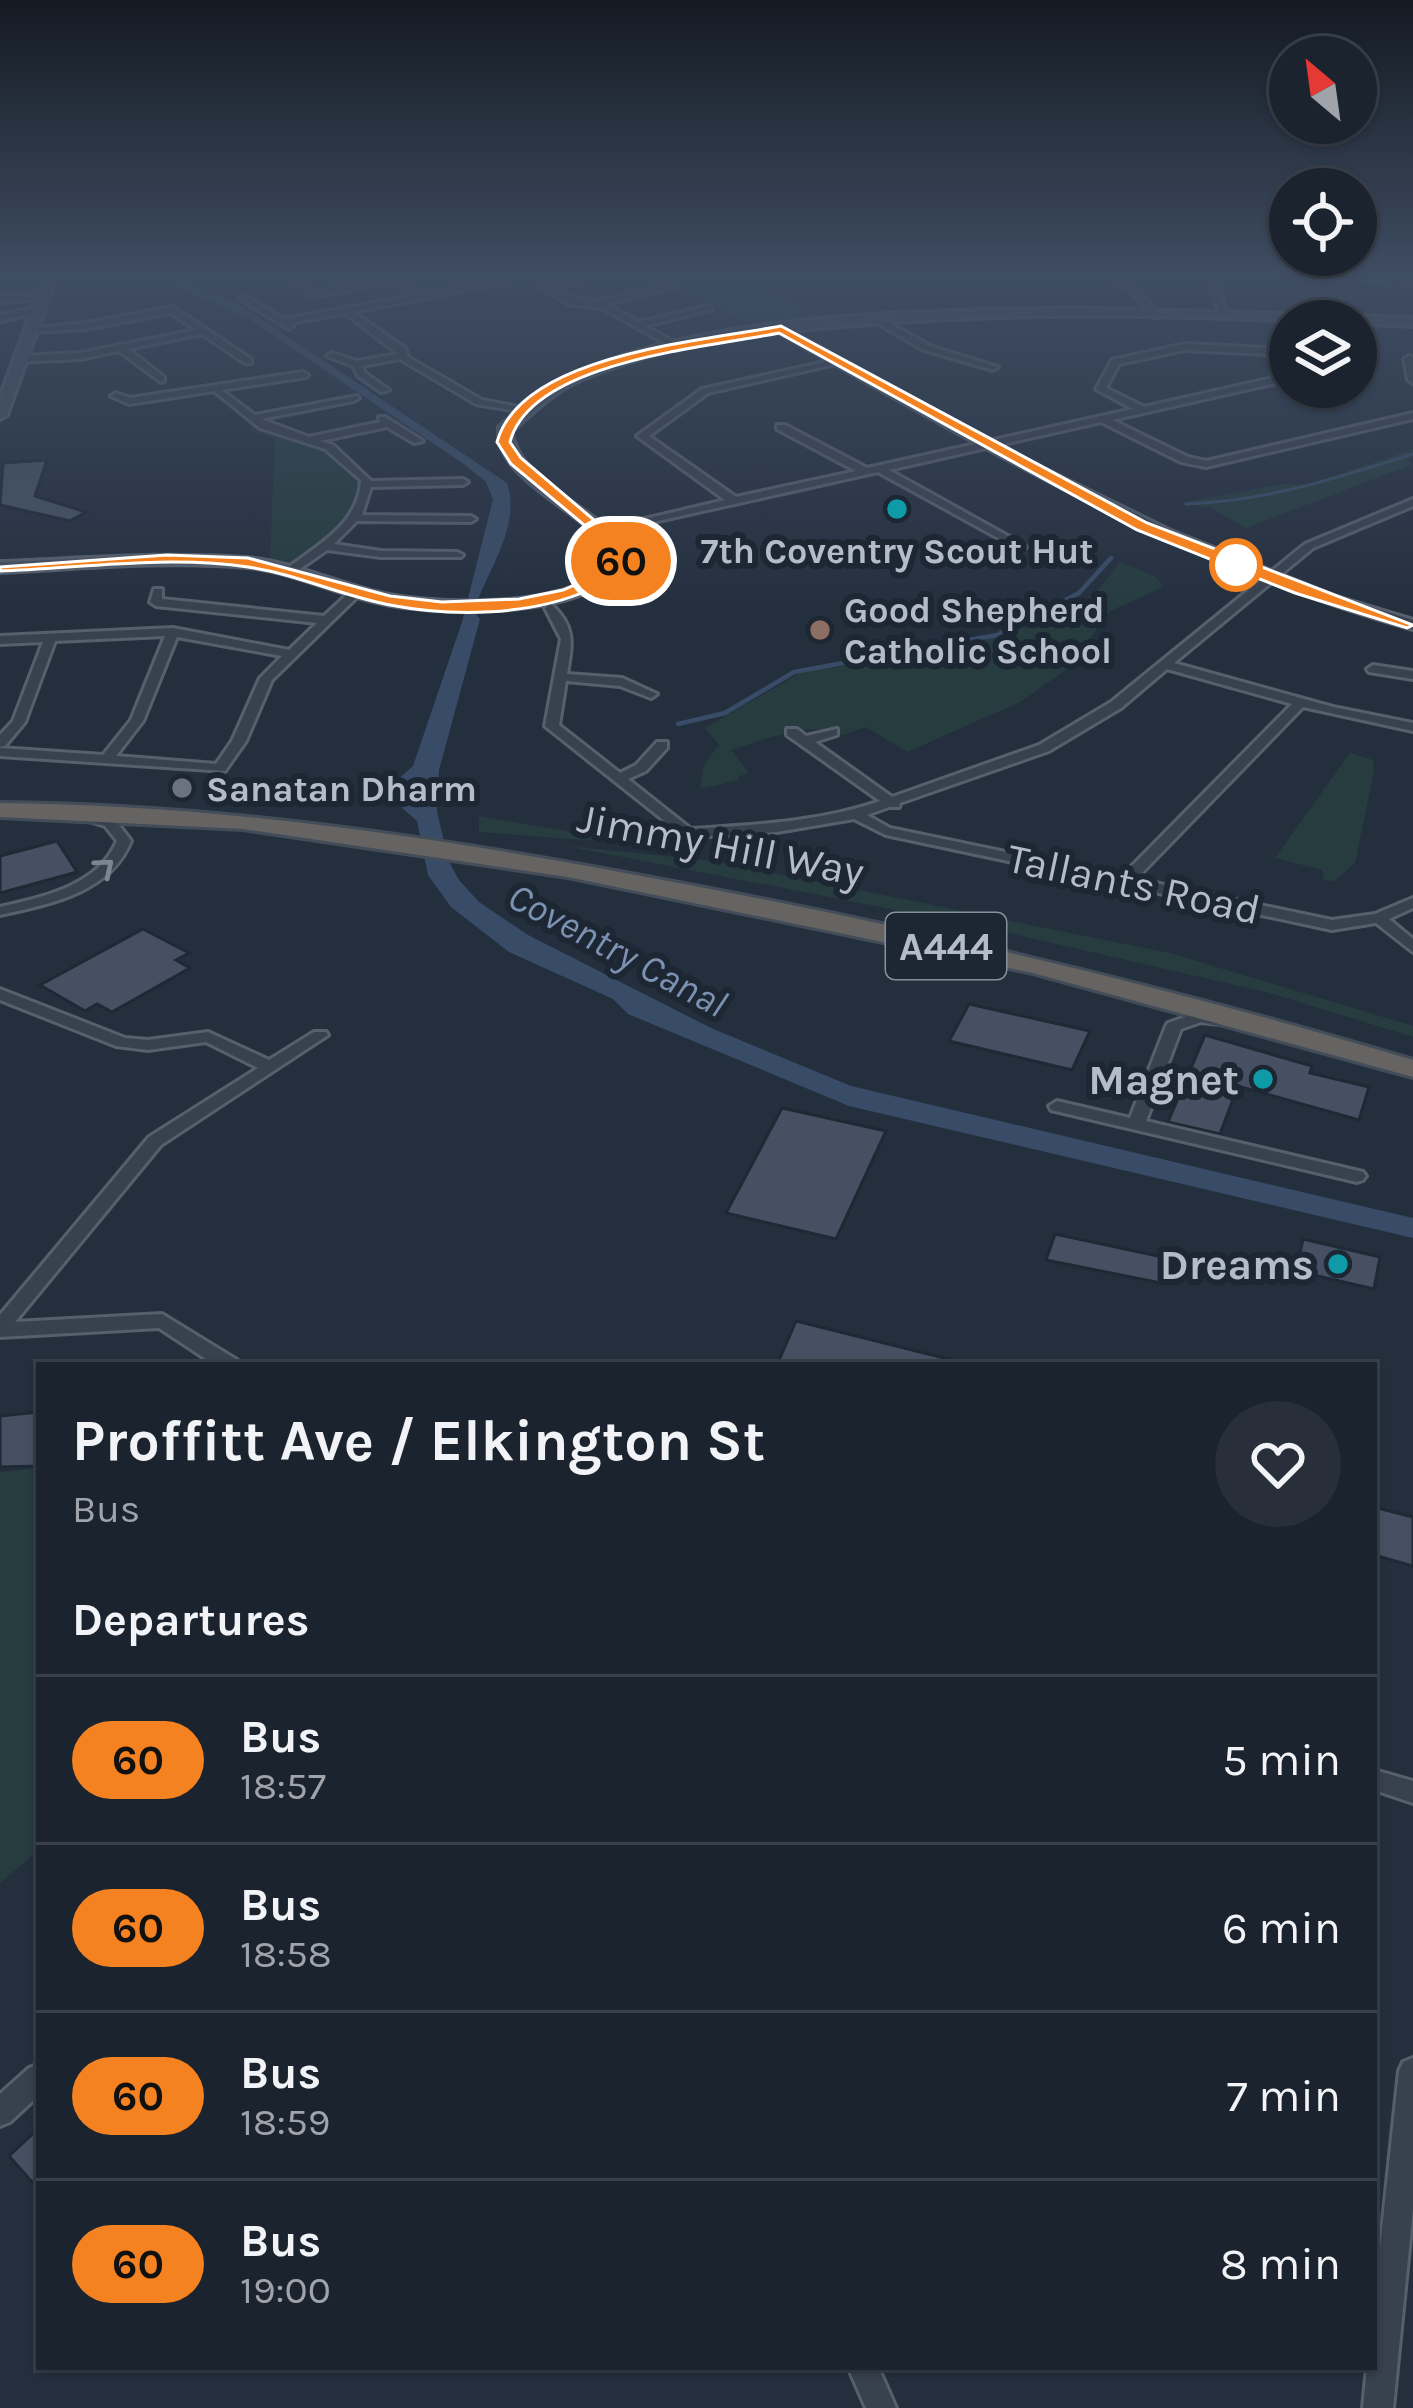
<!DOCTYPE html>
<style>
body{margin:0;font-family:Karla,sans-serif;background:#282f3a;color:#f1f3f6;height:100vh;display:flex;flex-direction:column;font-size:45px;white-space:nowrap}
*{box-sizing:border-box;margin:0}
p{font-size:39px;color:#a0a4aa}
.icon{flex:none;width:66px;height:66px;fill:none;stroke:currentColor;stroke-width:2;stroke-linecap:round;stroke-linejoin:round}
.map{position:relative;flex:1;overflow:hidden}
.sheet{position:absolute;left:36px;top:1362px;width:1341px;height:1008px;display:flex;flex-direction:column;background:#1b232e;border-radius:0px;box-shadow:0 3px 9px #0004,0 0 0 3px #39404a}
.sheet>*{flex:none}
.badge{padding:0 24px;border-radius:39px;font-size:42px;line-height:78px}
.needle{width:78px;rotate:331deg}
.buttons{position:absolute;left:1269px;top:36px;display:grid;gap:24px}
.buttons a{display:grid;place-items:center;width:108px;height:108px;border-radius:50%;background:#1b232e;box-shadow:0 3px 9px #0004,0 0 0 3px #39404a;font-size:60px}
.map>.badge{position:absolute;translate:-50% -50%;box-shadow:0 0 0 6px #fff}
h2{padding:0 36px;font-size:45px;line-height:108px}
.round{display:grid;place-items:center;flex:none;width:126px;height:126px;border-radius:63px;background:#282f3a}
.summary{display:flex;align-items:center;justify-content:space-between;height:204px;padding:0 36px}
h1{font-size:57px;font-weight:700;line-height:90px}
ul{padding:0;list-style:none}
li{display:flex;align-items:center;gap:36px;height:168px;padding:0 36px;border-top:3px solid #39404a}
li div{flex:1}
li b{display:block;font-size:45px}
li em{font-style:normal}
li .badge{min-width:132px;font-weight:700;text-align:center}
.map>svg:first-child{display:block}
</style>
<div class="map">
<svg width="1413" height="2408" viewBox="0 0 1413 2408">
<rect width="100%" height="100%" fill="#242f3e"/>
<g fill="#263c3f">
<path d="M657,275H740L814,312L844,315L759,329Z"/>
<path d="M250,424L324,446L365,480L353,518L290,569L270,560L275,438L250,431Z"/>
<path d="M1413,449V457L1406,461L1413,464L1246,528L1211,508L1182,503L1283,484H1311Z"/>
<path d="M1120,562L1156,577L1164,587L1110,611L1067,669L1020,702L907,752L866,727L842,735C816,719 760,741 731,750L749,773L737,777L740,780L700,789L704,765L719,745L705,728L800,673L970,645L1050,618L1096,593Z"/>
<path d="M1350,753L1373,760L1374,771L1355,863L1334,881L1324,880L1322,870L1275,858Z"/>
<path d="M479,816L649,845L479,832Z"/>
<path d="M566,846L714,861L1170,953L1413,1026V1037L1270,993L973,925Z"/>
<path d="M39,1468V1850L0,1883V1472Z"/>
</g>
<path fill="#394c67" d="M150,275H168L239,304L507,483C522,529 485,572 474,612L480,619L439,770L437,811L448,860L459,880L479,902L528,935L711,1028L851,1086L1413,1218V1238L849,1106L628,1014L613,999L509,952L451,907L428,875L417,821L384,792L413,766L462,622L493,499L486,482L464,464L246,317Z"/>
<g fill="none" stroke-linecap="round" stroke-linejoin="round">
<g stroke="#394c67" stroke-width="3">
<path d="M539,276L547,275"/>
<path d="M1186,504C1266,501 1338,478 1413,454"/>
</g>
<path stroke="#394c67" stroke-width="4.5" d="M678,724L725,713L794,672L997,635L1079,593L1111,558"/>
</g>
<g fill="#455162" stroke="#1f2835" stroke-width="3">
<path d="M47,460L35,496L86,512L70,521L0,505L3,463Z"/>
<path d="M57,841L77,872L0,893V856Z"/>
<path d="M143,929L189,953L176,960L190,968L112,1012L97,1004L85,1011L40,985Z"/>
<path d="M969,1004L1090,1031L1072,1070L949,1041Z"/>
<path d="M1205,1035L1312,1066L1310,1073L1369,1087L1359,1120L1238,1086L1220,1134L1168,1122Z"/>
<path d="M782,1108L886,1131L836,1239L726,1213Z"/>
<path d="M1055,1234L1167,1258L1161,1283L1046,1260Z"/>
<path d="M1303,1239L1380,1257L1374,1289L1296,1271Z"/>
<path d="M796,1321L952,1360V1365H777Z"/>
<path d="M39,1412V1466L0,1467V1416Z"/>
<path d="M1374,1507L1413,1517V1566L1374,1555Z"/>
<path d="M39,2128V2190L9,2156Z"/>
</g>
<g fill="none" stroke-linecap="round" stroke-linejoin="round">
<g stroke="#565f6c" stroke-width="6">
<g id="minor">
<path d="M278,275H288L308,283L301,285Z"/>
<path d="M419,275L400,280L420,294L493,281L497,284L353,312L405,348L408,357L482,400L524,408V412L476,404L400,359L362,366L365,373L389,390L381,392L358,376L353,366L327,356L332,353L357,361L398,354L345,313L291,323L293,326L289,329L238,298L245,296L284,319L412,296L391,282L309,298L306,293L392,276Z"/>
<path d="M516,275H527L504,284L500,281Z"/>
<path d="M589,275H602L552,288C604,316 621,289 673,284V288L606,304L639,322L708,306L712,309L645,326L679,345L676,350L604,309L569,304L540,287Z"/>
<path d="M1207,275H1215L1227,318L1220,316Z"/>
<path d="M1238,275H1413V281L1242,278Z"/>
<path d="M1114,280L1139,289L1159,317H1153L1133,293L1114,284Z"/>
<path d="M43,294L46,299L0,302V296Z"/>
<path d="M38,307L41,312L0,321V315Z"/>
<path d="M173,307L251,359V363H245L202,334L128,349L164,377V381L161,382L119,351L80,359L19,362L14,359L19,356L80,353L196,330L171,313L85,329L30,332L26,329L85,323Z"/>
<path d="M868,314H874L930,346L998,367L993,370L924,350L868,318Z"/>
<path d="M1288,315L1293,321H1290V335L1286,332L1284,318Z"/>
<path d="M1185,344L1290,349V355L1185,350L1119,364L1106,388L1144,407L1290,374V380L1112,420L1188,457L1206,461L1413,413V419L1206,467L1181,462L1101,422L889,470L1024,545L1026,547L1020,550L878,472L604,533L598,530L725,500L637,436L702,389L839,359L844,362L708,393L649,436L736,497L856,471L777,429V425H785L867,468L1133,409L1096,389L1112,360Z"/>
<path d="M1409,356L1413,358V383L1408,380L1404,359Z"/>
<path d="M303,372L308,375L306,377L221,390L255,415L357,396L359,398L354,401L261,419L309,437L380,422L379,417H385L423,441L414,443L387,427L320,441L333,445L371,481L463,479L468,482L463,485L371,487L362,515L471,516L476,519L471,522L357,521L334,544L381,551L457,552L463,555L461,557H381L327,550L294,573H286V569C318,545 359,524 361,480L325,449L260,428L214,391L129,404L111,396L116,393L130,398Z"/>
<path d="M1413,499V506L1313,548L1174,663L1333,707L1413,723V731L1303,707L1136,879L1332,920L1375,914L1413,898V908L1389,919L1413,939V952L1376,923L1332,930L886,835L854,819L777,832L694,837L689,853H679L677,850L681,834L545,726L561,639L545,608L551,604C576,627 572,643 567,674L622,678L657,694L651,698L620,686L566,681L559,725L620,773L636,765L657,742H667V748L646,771L628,779L691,829C755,825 819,822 880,801L787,735V729H797L806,736L837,729V735L815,742L892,797L1039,745L1111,702L1305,544ZM1167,669L1292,704L1122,876L890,828L867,815L889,807H899L900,803L1049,751L1121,708Z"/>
<path d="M154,589H162V599L324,616L352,590L362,592L272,680L246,741L225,771L0,756V748L103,755L131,720L165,636L55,641L25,722L5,746L0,747V735L13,721L43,642L0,644V636L173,628L289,650L317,623L156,606L150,602ZM177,637L282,656L260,678L232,741L216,764L116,756L143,721Z"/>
<path d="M1373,665L1413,671V679L1369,672L1367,669Z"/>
<path d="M88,812L115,820L129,838L131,841C110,893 50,904 0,915V907C43,897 98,886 117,841L105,826L83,819V813Z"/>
<path d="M0,989L125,1038L148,1040L208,1032L269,1060L314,1032H326L328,1035L161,1145L15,1322L162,1314L237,1360L240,1365H215L159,1328L0,1337V1315L149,1137L258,1068L206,1042L148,1050L116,1046L0,1000Z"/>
<path d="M1200,1012L1225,1016L1227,1019L1219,1024L1201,1022L1181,1029L1146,1121L1363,1172L1366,1176L1363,1180L1357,1182L1051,1110L1049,1106L1057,1101L1130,1118L1166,1026L1168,1023Z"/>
<path d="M1374,1770L1413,1781V1803L1374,1790Z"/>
<path d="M1413,2058V2208L1393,2408H1363L1367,2367H1374V2305L1399,2071L1403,2062Z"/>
<path d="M39,2064V2095L10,2122L0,2126V2094L29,2068Z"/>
<path d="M848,2367H878L896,2408H866Z"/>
</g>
</g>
<g stroke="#565f6c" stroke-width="6">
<path id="tertiary" d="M780,326L1014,454L1171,531L1334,596L1413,620V629C1186,566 980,446 776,331Z"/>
</g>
<g stroke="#565f6c" stroke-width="6">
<g id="secondary">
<path d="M45,275H57L7,415L0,419V397Z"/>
<path d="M1074,308L1413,318V326C1235,317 1050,309 869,324C770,331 668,342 576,382C553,392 531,415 511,431C522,491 604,506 630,557C595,619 452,615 390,605C342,597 296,572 248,567C165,560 82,568 0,572V562C83,559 165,552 247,558C295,562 342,586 389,595C443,605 584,610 614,557C592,512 493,482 499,427C520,411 542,389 566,378C706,311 920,312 1074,308Z"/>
</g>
</g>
<g stroke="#434c59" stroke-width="6">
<path id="trunk" d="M0,803C237,805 468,842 700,887C941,933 1179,990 1413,1060V1077L1033,973L568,877L243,829L0,817Z"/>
</g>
<use href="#minor" fill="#38414e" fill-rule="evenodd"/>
<use href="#tertiary" fill="#38414e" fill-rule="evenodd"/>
<use href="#secondary" fill="#465061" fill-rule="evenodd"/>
<use href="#trunk" fill="#656462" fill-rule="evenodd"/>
</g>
<defs><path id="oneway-chevron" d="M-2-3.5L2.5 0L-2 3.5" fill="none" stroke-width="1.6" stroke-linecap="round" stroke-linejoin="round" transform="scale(3)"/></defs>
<use stroke="#7c8592" href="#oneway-chevron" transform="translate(105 867) rotate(-40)"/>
<linearGradient id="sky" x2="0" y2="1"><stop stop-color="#141a22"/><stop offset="0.45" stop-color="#3f4d63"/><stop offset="1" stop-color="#3f4d63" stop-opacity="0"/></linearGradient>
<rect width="1413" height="612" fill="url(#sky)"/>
<path fill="#f58220" stroke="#fff" stroke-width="3" d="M781,326L1147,523L1413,625L1407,628L1295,593L1137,530L779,333C709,347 531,361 510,442L521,458L627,548C628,575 612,579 589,590C530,616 452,617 390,605C342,596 296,574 248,567C168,555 80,568 0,571V567L167,555L248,558L390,596L442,602L519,599L563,590L608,570L613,549L511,464L497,442C521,354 704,341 781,326Z"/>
<g fill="#0f9aa8" stroke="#1d2633" stroke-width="4.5">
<circle cx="897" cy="509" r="12"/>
<circle cx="1263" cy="1079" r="12"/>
<circle cx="1338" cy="1264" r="12"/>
</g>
<circle fill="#fff" stroke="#f58220" stroke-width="6" cx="1236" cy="565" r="24"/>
<circle fill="#8d6e63" stroke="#1d2633" stroke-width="4.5" cx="820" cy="630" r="12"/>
<circle fill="#6b7280" stroke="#1d2633" stroke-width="4.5" cx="182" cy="788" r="12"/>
<g text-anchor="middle" stroke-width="12" stroke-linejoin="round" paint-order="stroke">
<g font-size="36" font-weight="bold" fill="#b4bcc9" stroke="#1d2633" text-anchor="start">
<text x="897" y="563" text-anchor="middle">7th Coventry Scout Hut</text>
<text x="844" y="622">Good Shepherd<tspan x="844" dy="41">Catholic School</tspan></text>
<text x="206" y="801">Sanatan Dharm</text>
</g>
<rect fill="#1d2633" stroke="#878f9c" stroke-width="3" x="886" y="913" width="120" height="66" rx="9"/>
<g font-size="39" font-weight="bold" fill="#b4bcc9">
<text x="946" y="960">A444</text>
</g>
<g font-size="39" font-style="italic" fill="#7c92b1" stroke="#1d2633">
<text transform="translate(618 949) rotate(28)" y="14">Coventry Canal</text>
</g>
<g font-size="42" fill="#b4bcc9" stroke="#1d2633">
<text transform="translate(721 844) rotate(11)" y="15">Jimmy Hill Way</text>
<text transform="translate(1134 883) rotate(12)" y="15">Tallants Road</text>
</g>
<g font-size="42" font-weight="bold" fill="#b4bcc9" stroke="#1d2633" text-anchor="end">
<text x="1239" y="1094">Magnet</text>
<text x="1314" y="1279">Dreams</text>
</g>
</g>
</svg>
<div class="buttons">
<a><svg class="needle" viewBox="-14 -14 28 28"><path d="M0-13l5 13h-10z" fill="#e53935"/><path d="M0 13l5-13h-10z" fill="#a0a4aa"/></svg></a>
<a><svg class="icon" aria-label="locate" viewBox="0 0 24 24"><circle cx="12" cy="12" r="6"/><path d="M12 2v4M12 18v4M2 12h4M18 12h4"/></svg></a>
<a><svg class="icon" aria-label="layers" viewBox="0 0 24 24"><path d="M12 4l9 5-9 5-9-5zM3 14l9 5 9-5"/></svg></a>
</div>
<b class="badge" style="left:621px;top:561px;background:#f58220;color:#111">60</b>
<section class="sheet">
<div class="summary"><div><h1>Proffitt Ave / Elkington St</h1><p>Bus</p></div><a class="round"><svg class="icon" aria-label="heart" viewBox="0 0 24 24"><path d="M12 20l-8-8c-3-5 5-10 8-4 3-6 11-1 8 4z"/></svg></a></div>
<h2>Departures</h2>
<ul>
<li><span class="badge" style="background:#f58220;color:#111">60</span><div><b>Bus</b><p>18:57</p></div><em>5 min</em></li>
<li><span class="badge" style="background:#f58220;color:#111">60</span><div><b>Bus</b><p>18:58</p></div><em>6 min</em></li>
<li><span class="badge" style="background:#f58220;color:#111">60</span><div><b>Bus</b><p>18:59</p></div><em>7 min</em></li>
<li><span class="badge" style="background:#f58220;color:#111">60</span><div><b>Bus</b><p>19:00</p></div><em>8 min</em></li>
</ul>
</section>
</div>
